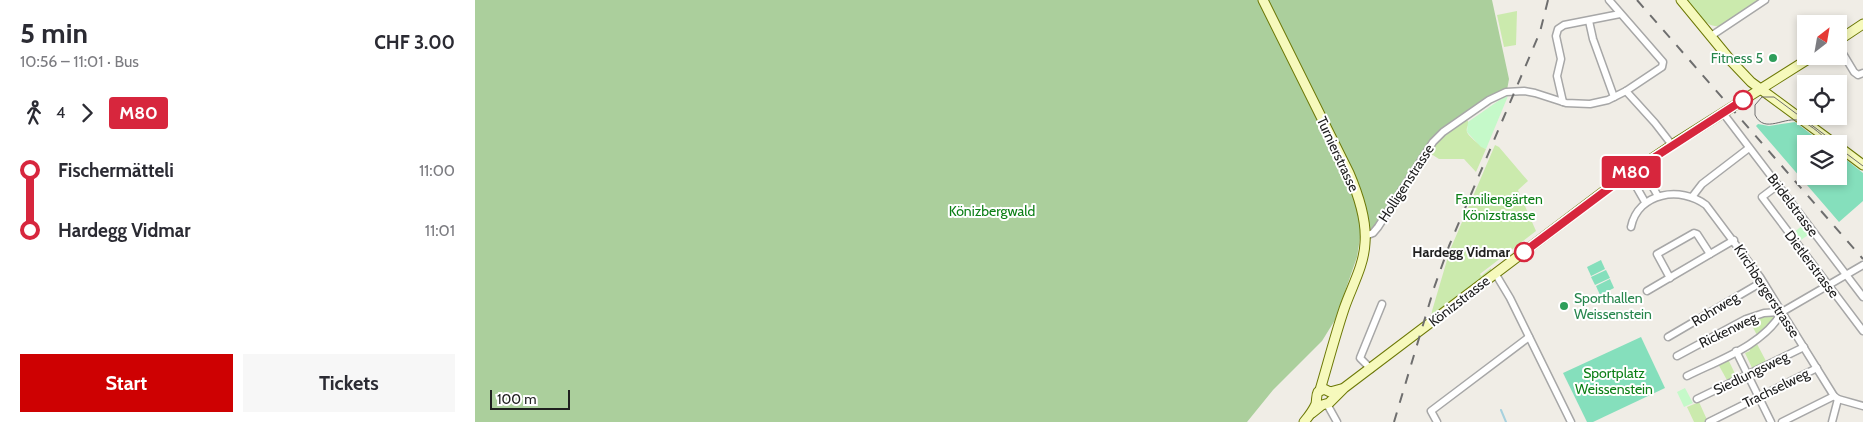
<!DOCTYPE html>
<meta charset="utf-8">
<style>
body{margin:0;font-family:Cabin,sans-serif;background:#f7f7f7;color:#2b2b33;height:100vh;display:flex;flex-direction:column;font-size:19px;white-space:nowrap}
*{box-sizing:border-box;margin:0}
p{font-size:16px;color:#7c7c81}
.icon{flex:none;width:28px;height:28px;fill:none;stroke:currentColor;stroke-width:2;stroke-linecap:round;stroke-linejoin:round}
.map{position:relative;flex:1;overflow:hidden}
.drawer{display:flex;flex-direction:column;background:#fff;width:475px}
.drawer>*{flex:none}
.badge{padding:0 10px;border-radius:4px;font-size:18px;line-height:32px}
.needle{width:32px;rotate:31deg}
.fabs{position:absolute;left:1322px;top:15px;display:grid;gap:10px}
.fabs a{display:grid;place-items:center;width:50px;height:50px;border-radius:0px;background:#fff;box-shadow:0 2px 8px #0003;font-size:25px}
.scale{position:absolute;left:15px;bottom:12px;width:80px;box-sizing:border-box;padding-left:5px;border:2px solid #202020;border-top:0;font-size:14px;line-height:18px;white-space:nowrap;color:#202020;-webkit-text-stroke:4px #fff;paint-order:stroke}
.map>.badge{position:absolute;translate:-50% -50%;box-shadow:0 0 0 2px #fff}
.legs{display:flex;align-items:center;gap:8px;height:55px;padding:0 20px;font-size:16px}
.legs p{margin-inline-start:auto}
.overview{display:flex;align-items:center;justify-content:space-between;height:85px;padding:0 20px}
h1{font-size:28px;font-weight:700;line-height:38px}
.button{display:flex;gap:10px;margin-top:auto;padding:10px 20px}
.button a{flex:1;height:58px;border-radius:0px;background:#ce0102;color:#fff;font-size:20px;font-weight:700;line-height:58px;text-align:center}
.button a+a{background:#f7f7f7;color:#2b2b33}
ul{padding:0 20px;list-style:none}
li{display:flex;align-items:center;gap:18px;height:60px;font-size:19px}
li i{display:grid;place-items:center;width:8px;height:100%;margin:0 6px;background:currentColor}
li i::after{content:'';width:12px;height:12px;margin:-6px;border:4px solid;border-radius:50%;background:#fff}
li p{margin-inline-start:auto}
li:first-child i{background:linear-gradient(#0000 50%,currentColor 0)}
li:last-child i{background:linear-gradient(currentColor 50%,#0000 0)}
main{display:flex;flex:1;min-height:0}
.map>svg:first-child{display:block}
</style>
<main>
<section class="drawer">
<div class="overview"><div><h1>5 min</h1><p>10:56 – 11:01 · Bus</p></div><b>CHF 3.00</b></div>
<div class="legs"><svg class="icon" aria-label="walk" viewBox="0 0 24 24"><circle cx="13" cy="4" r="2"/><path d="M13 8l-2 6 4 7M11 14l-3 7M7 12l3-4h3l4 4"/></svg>4<svg class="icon" aria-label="forward" viewBox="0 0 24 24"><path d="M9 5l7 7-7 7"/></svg><b class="badge" style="background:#d7263d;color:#fff">M80</b></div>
<ul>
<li><i style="color:#d7263d"></i><b>Fischermätteli</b><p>11:00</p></li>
<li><i style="color:#d7263d"></i><b>Hardegg Vidmar</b><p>11:01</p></li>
</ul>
<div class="button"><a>Start</a><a>Tickets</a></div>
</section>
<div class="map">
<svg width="1388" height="422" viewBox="0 0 1388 422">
<rect width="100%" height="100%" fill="#f0ede6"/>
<g fill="#cbeaad">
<path d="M1212,0H1283L1245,26C1231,29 1221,10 1212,0Z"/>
<path d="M1042,11L1041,45L1029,47L1022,15Z"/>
<path d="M1021,100L992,120L994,123C993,126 991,128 992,132C993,136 1007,147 1011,149L1001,172L989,159H964L953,152L966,136L1015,102Z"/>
<path d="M1020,145L1024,147L1053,181L1043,190L1061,231L1005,274L1006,276L1016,268V272L956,318L957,311L975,250Z"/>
<path d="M1297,314L1300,318L1283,337L1274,320L1281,317Z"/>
<path d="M1281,342L1292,363L1278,370L1270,353L1275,351L1273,347Z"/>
<path d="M1252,357L1262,378L1253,382L1242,362Z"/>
<path d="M1224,402L1233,422H1219L1212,407Z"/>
</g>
<path fill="#abcf9c" d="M0,0H1017L1034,79L1032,90L1008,100L959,137L951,146L900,228L885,238L882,257L860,320L847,341L798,390L772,422H0Z"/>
<g fill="#c5f9c9">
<path d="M1033,96L1011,149L1006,147L992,132L993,122L1026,99Z"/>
<path d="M1329,224L1336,233L1323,242L1317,234Z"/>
<path d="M1210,388L1218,403L1209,407L1202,392Z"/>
</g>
<g fill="#85dfbc">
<path d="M1320,122L1349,144H1331V176H1364V154L1388,173V201L1364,222L1281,126L1283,124L1294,126Z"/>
<path d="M1126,260L1130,269L1116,276L1112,267Z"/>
<path d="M1131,270L1135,278L1120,285L1116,277Z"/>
<path d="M1135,279L1139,288L1125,295L1121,286Z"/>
<path d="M1166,337L1190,388L1118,422H1112L1088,373Z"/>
</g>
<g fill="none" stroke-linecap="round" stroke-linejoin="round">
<path stroke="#a7d1de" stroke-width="2" d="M1026,410L1031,422"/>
<g stroke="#a7a7a7" stroke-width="9">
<g id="street">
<path d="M1114,21L1118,39L1139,97"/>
<path d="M1236,36L1290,0"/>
<path d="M1364,47L1379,72L1383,75L1388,73"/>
<path d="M1151,91L1180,123L1197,145"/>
<path d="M1088,102L1082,76L1086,59L1081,36L1083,29L1089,25L1145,14"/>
<path d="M1248,113L1388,297"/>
<path d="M1165,166L1183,196"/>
<path d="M1154,174L1170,202"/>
<path d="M1303,185L1287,197L1388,331"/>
<path d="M1217,197L1227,184L1274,148"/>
<path d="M1156,227C1163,192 1206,186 1231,205L1285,277L1359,396L1363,399L1388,406"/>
<path d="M890,236L898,233L903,227L958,142L968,132L1014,100L1031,92L1049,91L1060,93L1091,103L1115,104L1133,100L1151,91L1187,67L1188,62L1134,0"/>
<path d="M1020,273L1035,298L1096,422"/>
<path d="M1195,278L1182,254L1219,233L1222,234L1235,254"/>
<path d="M1172,291L1259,240"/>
<path d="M1193,337L1287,282"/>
<path d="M1261,351L1296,422"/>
<path d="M1202,356L1271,319L1289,313L1307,312L1388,265"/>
<path d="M896,369L885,358L907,304"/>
<path d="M1212,376C1244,360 1289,345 1307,312"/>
<path d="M1222,399L1329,347"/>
<path d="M852,404L862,422"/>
<path d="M962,422L956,411L1054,337"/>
<path d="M1234,422L1342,368"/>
<path d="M1307,422L1359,396"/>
<path d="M1357,422L1363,399"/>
</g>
</g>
<g stroke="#6c7806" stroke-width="11">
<g id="secondary">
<path d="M788,0L874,173C883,194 892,219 890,243C889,266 876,288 869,309C860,336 853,363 845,390"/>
<path d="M1206,0L1257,62L1276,82L1360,144"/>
<path d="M1364,40L1388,24"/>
<path d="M1364,147L1388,165"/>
<path d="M837,413L847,405L854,403L869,388L1136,186L1197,145L1338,56"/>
<path d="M829,422C834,416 838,411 841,404C842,399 841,396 843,392L849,389L855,392L866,389"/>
</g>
</g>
<use href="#street" stroke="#fff" stroke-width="6"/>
<use href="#secondary" stroke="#f6f9bc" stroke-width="9"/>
<g stroke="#6e6e6e" stroke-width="1">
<path d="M1358,144C1348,137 1337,125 1326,121C1310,115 1290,135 1280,115V105L1287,97H1299L1362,144"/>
<path d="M1364,148L1388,166"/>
</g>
<g stroke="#6e6e6e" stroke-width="2" stroke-dasharray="10 10" stroke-linecap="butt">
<path d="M1162,0L1388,259"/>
<path d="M919,422L959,288L974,246L1065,32L1073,0"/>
</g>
</g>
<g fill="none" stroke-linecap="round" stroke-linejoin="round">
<g stroke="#fff" stroke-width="11">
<path id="line-1" d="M1049,252L1149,177L1268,100"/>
</g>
<use href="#line-1" stroke="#d7263d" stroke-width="8"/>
</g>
<g fill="#2e9e5b" stroke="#fff" stroke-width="2">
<circle cx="1298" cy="58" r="5"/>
<circle cx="1089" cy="306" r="5"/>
</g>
<g fill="#fff" stroke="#d7263d" stroke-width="2.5">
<circle cx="1268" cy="100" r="9"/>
<circle cx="1049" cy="252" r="9"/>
</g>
<g text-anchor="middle" stroke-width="4" stroke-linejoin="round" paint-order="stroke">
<g font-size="14" fill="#27864d" stroke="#fff" text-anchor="end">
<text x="1288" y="63">Fitness 5</text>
<text x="1099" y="303" text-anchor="start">Sporthallen<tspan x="1099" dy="16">Weissenstein</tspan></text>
</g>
<g font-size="14" fill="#202020" stroke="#fff">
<text transform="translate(863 154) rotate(65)" y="5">Turnierstrasse</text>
<text transform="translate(931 183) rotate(-57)" y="5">Holligenstrasse</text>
<text transform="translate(1318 205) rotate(53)" y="5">Bridelstrasse</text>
<text transform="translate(1337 264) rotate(53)" y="5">Dietlerstrasse</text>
<text transform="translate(1292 291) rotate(57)" y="5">Kirchbergerstrasse</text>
<text transform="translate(984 301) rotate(-38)" y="5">Könizstrasse</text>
<text transform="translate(1240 309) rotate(-31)" y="5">Rohrweg</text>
<text transform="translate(1253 330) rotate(-26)" y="5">Rickenweg</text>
<text transform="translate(1276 373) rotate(-26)" y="5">Siedlungsweg</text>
<text transform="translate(1301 388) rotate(-26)" y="5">Trachselweg</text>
</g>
<g font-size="14" fill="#0c7f16" stroke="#fff">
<text x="1024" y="204">Familiengärten<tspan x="1024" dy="16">Könizstrasse</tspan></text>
<text x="517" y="216">Könizbergwald</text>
<text x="1139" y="378">Sportplatz<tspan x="1139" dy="16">Weissenstein</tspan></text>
</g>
<g font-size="14" font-weight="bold" fill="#202020" stroke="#fff" text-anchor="end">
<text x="1035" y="257">Hardegg Vidmar</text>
</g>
</g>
</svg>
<div class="fabs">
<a><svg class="needle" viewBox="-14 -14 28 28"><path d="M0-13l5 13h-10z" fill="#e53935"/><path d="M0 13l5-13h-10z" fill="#7c7c81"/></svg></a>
<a><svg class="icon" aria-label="locate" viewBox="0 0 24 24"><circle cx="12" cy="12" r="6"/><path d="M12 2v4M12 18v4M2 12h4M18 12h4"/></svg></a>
<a><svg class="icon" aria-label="layers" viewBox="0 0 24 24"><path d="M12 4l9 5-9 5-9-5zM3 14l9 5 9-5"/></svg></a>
</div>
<div class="scale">100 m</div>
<b class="badge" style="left:1156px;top:172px;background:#d7263d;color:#fff">M80</b>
</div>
</main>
